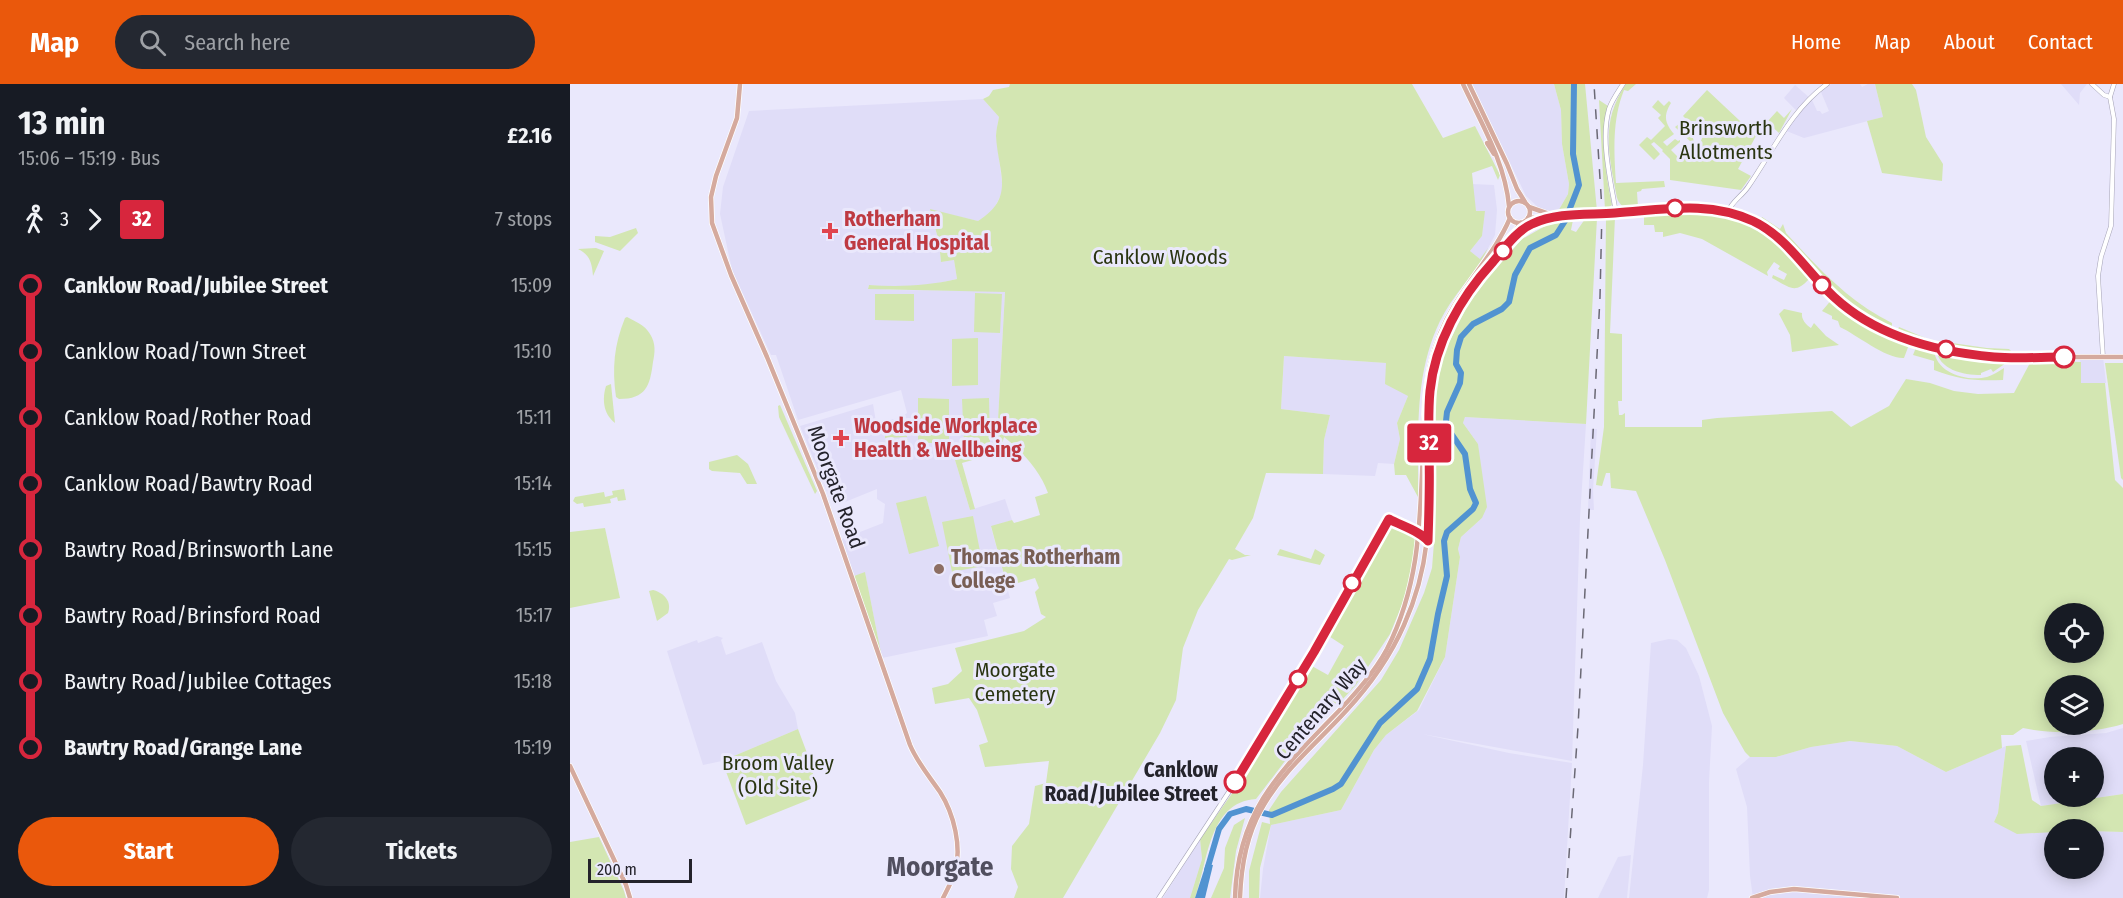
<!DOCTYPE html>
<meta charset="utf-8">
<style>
body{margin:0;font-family:"Fira Sans Condensed",sans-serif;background:#242831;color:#f1f3f6;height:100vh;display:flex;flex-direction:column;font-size:22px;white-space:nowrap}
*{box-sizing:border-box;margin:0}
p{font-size:20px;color:#9ea1a6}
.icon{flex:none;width:33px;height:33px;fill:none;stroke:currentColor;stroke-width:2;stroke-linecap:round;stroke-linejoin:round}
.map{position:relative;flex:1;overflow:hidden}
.side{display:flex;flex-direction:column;background:#171b24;width:570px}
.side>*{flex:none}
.badge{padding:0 12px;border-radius:4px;font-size:21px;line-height:39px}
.fabs{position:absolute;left:1474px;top:519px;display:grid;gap:12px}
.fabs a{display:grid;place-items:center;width:60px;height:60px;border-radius:50%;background:#171b24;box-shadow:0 3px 15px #0003;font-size:30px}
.scale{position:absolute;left:18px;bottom:15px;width:104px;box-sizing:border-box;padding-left:6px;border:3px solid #24232b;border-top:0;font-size:16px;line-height:21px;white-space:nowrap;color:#24232b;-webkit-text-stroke:4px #eae8fc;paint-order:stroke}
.map>.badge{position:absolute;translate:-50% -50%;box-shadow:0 0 0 3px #fff}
.legs{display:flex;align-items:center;gap:9px;height:66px;padding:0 18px;font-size:20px}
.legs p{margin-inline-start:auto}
.headline{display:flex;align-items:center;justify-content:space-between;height:102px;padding:0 18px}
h1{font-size:33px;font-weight:700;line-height:45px}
.cta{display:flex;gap:12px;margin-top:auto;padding:12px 18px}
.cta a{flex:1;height:69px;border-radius:36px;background:#ea580c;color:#fff;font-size:24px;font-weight:700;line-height:69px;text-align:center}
.cta a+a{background:#242831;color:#f1f3f6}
ul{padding:0 18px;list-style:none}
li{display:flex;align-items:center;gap:21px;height:66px;font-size:22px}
li i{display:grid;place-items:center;width:9px;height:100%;margin:0 8px;background:currentColor}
li i::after{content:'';width:15px;height:15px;margin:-8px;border:4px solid;border-radius:50%;background:#171b24}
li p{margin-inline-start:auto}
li:first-child i{background:linear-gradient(#0000 50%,currentColor 0)}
li:last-child i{background:linear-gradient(currentColor 50%,#0000 0)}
header{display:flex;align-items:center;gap:36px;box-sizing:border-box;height:84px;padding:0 30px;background:#ea580c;color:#fff}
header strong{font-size:28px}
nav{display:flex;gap:33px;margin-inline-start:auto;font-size:21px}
.search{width:420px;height:54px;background:#242831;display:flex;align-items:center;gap:15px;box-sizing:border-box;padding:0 21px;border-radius:33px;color:#9ea1a6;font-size:22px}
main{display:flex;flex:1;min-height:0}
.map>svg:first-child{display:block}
</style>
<header>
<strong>Map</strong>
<div class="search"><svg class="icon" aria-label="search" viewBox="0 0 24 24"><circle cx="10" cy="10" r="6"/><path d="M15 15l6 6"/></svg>Search here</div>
<nav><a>Home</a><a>Map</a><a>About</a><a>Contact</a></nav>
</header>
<main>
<section class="side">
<div class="headline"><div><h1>13 min</h1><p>15:06 – 15:19 · Bus</p></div><b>£2.16</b></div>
<div class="legs"><svg class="icon" aria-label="walk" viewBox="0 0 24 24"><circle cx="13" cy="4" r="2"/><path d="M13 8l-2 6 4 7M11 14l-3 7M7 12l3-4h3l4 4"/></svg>3<svg class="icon" aria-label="forward" viewBox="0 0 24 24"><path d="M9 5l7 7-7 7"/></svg><b class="badge" style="background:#d7263d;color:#fff">32</b><p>7 stops</p></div>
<ul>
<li><i style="color:#d7263d"></i><b>Canklow Road/Jubilee Street</b><p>15:09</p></li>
<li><i style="color:#d7263d"></i><span>Canklow Road/Town Street</span><p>15:10</p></li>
<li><i style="color:#d7263d"></i><span>Canklow Road/Rother Road</span><p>15:11</p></li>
<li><i style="color:#d7263d"></i><span>Canklow Road/Bawtry Road</span><p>15:14</p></li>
<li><i style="color:#d7263d"></i><span>Bawtry Road/Brinsworth Lane</span><p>15:15</p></li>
<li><i style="color:#d7263d"></i><span>Bawtry Road/Brinsford Road</span><p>15:17</p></li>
<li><i style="color:#d7263d"></i><span>Bawtry Road/Jubilee Cottages</span><p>15:18</p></li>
<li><i style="color:#d7263d"></i><b>Bawtry Road/Grange Lane</b><p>15:19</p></li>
</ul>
<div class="cta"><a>Start</a><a>Tickets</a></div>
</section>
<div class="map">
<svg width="1553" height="814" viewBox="0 0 1553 814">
<rect width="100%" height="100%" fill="#eae8fc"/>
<g fill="#e0ddf8" fill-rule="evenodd">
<path d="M902,0H984L991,26L992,60L999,100L998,110L987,129L970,125L956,112Z"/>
<path d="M1261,0H1290L1292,3L1298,0H1305L1313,33L1234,54L1214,46L1227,27L1214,14L1225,1L1242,16L1247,27H1250L1252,30L1259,27L1251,8Z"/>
<path d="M1491,0H1517L1510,9L1509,21Z"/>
<path d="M413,15L429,33L426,49L433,107L422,128L408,137L360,126L369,158L371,178L384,176L387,195L360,201L323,203L299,201L298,204L322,206L435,207L428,336L422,362L385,376L400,426L435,415L442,436L421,443L440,514L423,519L427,532L414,536L418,552L312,574L295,489L284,492L272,455L313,439L315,420L307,415V405L275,418L269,410L259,413L230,342L303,320L306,338L330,334L337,329L331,306L228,336L206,271H201L162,186L150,130L153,103L179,27Z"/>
<path d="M902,100L924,101L927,126L925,151L914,172L910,175L900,167L912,152L914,127L906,128Z"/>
<path d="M714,272L817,279L838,312L827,339L830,355L824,380L808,379L805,392L753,390L754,356L760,331L711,325Z"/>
<path d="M1510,273H1533L1536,299H1511Z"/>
<path d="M895,333L1016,340L1010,434L1002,677L852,650L939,669L1002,679L994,814H690L693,785L701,741L771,726L804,666L816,651L849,626L875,573L890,473L888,465L891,453L912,434L908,360L893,339Z"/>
<path d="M1021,345H1027L1023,406L1024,426H1018Z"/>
<path d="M147,552L153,554L151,556L156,571L192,558L206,597L225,629L228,645L152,677L133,681L97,567L127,556L128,559Z"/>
<path d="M1099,555L1107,556L1116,564L1129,592L1142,642L1139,698V806L1137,814H1059L1073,681L1081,559Z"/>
<path d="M1553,644V710L1471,722L1456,657L1480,653L1536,649ZM1485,674H1524V712H1485Z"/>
<path d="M1280,657L1327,662L1376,688L1436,662L1428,729L1424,738L1474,748H1485V784H1524V747L1553,748V814H1183L1180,792L1177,723L1166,685L1180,673H1206L1241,663Z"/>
<path d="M630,755L632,775L620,814H593Z"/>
<path d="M1061,771L1057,814H1028L1048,773Z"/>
</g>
<g fill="#d3e6b2" fill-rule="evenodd">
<path d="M440,0H842L873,54L905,42L930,91L928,96L922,82L902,89L906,127H915L912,152L900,167L910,175L918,164C906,190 883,210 870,237C843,293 849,353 848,413L836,391H825L824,380L830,355L827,339L838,312L815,300L816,279L714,272L711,325L760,331L754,356L753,390L696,389L683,434L665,465L675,471H681L662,476L659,475L628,526L613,564L606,616L590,649L493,814H444L448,803L441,785L442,762L459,740L465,702L476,699L479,677L415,683L409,661L418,658L407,626L399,614L365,620L362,604L378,600L392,587L385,564L454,547L476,533L471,530L465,508L469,504L465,494L437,502L421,442L442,436L444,439L470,431L465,413L478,409C471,388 451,366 434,353L430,368L392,379L405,425L400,426L385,376L422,362L428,336L435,208L298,205L299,201C329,203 357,202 387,195L384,176L371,178L369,158L360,125L408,137C446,113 428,89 426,52C426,46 428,39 429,33L413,15L419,12L423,6L439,3Z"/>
<path d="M984,0H1015L1027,127L987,129L998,110L999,100L992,60L991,26Z"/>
<path d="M1056,0H1066L1058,7L1054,6C1042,36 1044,67 1046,99L1094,97L1095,103L1072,105L1071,107L1067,108L1068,123C1058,124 1051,125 1047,114C1039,71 1030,38 1056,0Z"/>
<path d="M1305,0H1342L1346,6L1356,53L1373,80L1372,97L1312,89L1297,37L1313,33Z"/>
<path d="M1137,6L1186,52L1168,85L1181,92L1171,106L1100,96V75L1092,67L1093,66L1084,58L1081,60L1090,70L1084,76L1069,61L1077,53L1081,56L1095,42L1088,34L1091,31L1082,23L1088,16L1094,22L1099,17L1101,19C1093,32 1095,39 1104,50L1093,58L1097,62L1105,55L1108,57L1110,56V58L1101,66L1108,73L1113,68L1119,73L1126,72L1133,51L1129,47L1122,50L1124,58L1122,59L1105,43L1109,40L1114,45L1120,39L1113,32Z"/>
<path d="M1029,16L1038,22C1031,54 1035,89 1042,121L1035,126Z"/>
<path d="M1222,25L1209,49L1197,38L1207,27L1214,34Z"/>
<path d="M1113,127C1119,127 1125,129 1131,130C1136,130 1143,128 1149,129C1180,134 1207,152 1224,178C1229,184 1237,188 1239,195C1225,211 1219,203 1202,194L1203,191L1214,196L1217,190L1208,185L1210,182L1204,178L1197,188L1198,192L1132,155L1110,149L1093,153V148H1085L1084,141H1074V130Z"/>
<path d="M1036,133H1045L1040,249L1052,250V317H1048L1049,331H1052L1055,329V343H1132V336L1147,334L1262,327L1281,343L1319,322L1336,295L1360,299L1384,307L1408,310L1444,309L1461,277L1511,278V299H1535L1545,396L1553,404V640C1523,649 1484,651 1453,644L1443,651H1431L1432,664L1376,688L1327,662L1280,657L1241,663L1206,673H1180L1175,668L1153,629L1095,476L1066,407L1041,404L1040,389H1036L1032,402L1026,401L1034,343ZM1485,530H1524V568H1485ZM1485,602H1524V640H1485Z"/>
<path d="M1192,133L1210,145L1213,140L1216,149C1248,184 1279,218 1322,239V245C1284,243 1236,175 1209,150C1203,145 1196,141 1190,137Z"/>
<path d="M1027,134L1016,340L895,333L893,339L908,360L917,423L912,434L891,453L888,465L890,473L875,573L847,627L816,651L804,666L771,726L701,741L690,784L689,814H679V787L692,738L700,740L699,726L711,708L811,596L829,566L854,509L862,484L865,446V312L874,269L897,222L921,190L952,155L984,137L1003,136L1001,146L1006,148L1015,135Z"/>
<path d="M66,144L68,149L50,167L25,158V152L40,153Z"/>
<path d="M26,164L34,167L23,192C22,179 20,171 8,165Z"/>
<path d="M405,209L432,210L430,249L404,248Z"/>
<path d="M305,210H344V237L305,236Z"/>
<path d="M1263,214L1300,242L1338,256L1340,258L1334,274C1316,275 1287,251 1270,243L1268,237L1262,235V232L1252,227Z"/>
<path d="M1214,225L1232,229C1231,235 1236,241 1241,244L1244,239L1256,252L1269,261L1222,268L1220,251L1209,230Z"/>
<path d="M57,233C66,238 75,241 80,250C86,259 85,269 83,278C80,302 76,315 49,315L46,313C42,284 44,261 55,234Z"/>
<path d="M1329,243L1365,258L1368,257L1417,264L1439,265L1443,269C1418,276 1356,257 1330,249L1328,245Z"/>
<path d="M408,254V301L382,302V255Z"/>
<path d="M1347,261L1364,265C1365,289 1397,298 1417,293C1423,291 1428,288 1434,284L1433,296C1406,297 1390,296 1364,286V277L1343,271Z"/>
<path d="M1366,265L1413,274L1438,276L1436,279L1423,288L1421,285L1411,289V291C1393,291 1369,286 1366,265Z"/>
<path d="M1535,279H1553V396L1551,394Z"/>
<path d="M41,300L45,339C33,330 32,315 36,302Z"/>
<path d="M348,314L379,315V359H348Z"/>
<path d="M419,314L420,360L394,361L392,315Z"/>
<path d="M210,321L247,407L245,410L209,333L208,322Z"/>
<path d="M315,337H336L337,353L315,354Z"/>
<path d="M338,355V372L316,373L315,356Z"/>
<path d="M167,371L178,380L187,400H177L170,389L142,387L139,385V378Z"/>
<path d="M54,405L56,416L48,417L47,413L40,415L41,419L14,423L13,419L7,420L3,417L5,413L34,408L35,413L43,411L42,407Z"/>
<path d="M356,412L369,462L339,470L326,419Z"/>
<path d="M403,432L413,482L382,488L372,438Z"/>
<path d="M825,441L844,453L846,458L838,506L820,550L786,601L715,677L686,715C638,718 638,779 625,814H620L632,775L630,755L663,708L740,581L758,591L774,562L757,551L822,442Z"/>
<path d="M35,444L50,514L0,524V448Z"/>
<path d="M710,465L741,475L745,465L755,471L750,481L707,471Z"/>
<path d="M295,488L312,574L284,492Z"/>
<path d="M83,506C94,509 102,517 98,529L87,537L79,507Z"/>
<path d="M228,645L243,685V693L248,712L176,741L152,677Z"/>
<path d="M1451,661L1462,716L1471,722L1553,710V748L1485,746V748L1447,750L1424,738L1428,729L1436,662Z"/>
<path d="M675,734L666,767L660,814H641L654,784L655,764L664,741Z"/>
<path d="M29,753L54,807L56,814H0V758Z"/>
</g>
<path fill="#5193d1" d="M636,780L643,781L635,814H625Z"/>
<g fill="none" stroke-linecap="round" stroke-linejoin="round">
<path stroke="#5193d1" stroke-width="6" d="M637,786L649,745L660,730L676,725L702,731L763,705L771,700L810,639L847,605L860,575L868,530L877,492L874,457L877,448L903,425L906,419L900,405L895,370L878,345L876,337L877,328L890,299L891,289L886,280L887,266L891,253L903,240L932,225L939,218L945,191L960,164L986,151L995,137L1009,101L1003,70L1004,0"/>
<g stroke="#a6a4b7" stroke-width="5">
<g id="tertiary">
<path d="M1522,0L1534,11L1540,13"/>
<path d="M1158,128C1161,118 1172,112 1178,103C1203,67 1221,26 1257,0"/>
<path d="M589,814L676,682L819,435C831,442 851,447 857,456"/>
</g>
</g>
<g stroke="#a6a4b7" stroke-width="5">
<g id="secondary">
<path d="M1046,129C1041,98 1030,56 1039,25C1042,16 1048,8 1053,0"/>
<path d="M1533,273L1528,192L1531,173L1541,142L1544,35L1540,13L1544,0"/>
</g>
</g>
<g stroke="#fff" stroke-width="6">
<g id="primary">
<path d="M170,0L167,34L146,92L141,113L142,139L161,191L197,273L253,410L340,661C347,678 359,692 370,708C384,730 392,763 385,788C382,797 377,806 373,814"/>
<path d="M893,0C911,39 935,78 939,122"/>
<path d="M899,0L937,80L947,105L955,118"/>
<path d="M917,59L924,70"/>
<circle cx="949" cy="128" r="11"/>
<path d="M959,123L982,131"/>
<path d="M958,134C987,132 1016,131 1045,129C1084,127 1123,118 1162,129C1214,144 1228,182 1266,215C1344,284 1456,272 1553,273"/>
<path d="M932,168C947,151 954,141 977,135"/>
<path d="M0,682L56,801L60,814"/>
<path d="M665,814C667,731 706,691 760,636C781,615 803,591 817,565C850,500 850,438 853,366C854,338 854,309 860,281C865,261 873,240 884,222C902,191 926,167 940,134"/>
<path d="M670,814C671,784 676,753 691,726C712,687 747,659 776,627C800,601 820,573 834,541C860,483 860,434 859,372C859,345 858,317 863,290C874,232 915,185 951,139"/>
<path d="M1182,814L1200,808L1224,805L1327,814"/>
</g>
</g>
<use href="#tertiary" stroke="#fff" stroke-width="4"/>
<use href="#secondary" stroke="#fff" stroke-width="4"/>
<use href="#primary" stroke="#d5aa9e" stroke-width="4.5"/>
<path stroke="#6a6874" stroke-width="1.5" stroke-dasharray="10 10" stroke-linecap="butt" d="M996,814L1008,643L1030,213L1032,126L1024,0"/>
</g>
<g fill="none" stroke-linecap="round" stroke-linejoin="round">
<g stroke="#fff" stroke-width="14">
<path id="line-1" d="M665,698L744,568L819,435C832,442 850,447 858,457C859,427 860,398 859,368C859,348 858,327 860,307C865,259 890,214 922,179C934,165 946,147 962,140C987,128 1018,131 1045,129C1092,126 1138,116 1183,137C1217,153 1237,188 1264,213C1306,252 1368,268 1424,273C1447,275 1471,273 1494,273"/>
</g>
<use href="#line-1" stroke="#d7263d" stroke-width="9"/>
</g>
<g fill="#fff" stroke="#d7263d" stroke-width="3">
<circle cx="1105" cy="124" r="8"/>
<circle cx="933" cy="167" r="8"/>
<circle cx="1252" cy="201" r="8"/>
<circle cx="1376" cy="265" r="8"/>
<circle cx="1494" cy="273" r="10"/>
<circle cx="782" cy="499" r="8"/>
<circle cx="728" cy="595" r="8"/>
<circle cx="665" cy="698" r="10"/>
</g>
<g fill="#e0444e" stroke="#eae8fc" stroke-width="2">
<path d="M257 138h6v6h6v6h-6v6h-6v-6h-6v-6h6z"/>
<path d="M268 345h6v6h6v6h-6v6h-6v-6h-6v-6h6z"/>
</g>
<circle fill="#8d6e63" stroke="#eae8fc" stroke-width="2" cx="369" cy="485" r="6"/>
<g text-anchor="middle" stroke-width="6" stroke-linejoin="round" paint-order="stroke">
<g font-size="21" fill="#2a3511" stroke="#eae8fc">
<text x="1156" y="51">Brinsworth<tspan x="1156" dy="24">Allotments</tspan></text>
<text x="590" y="180">Canklow Woods</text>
<text x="445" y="593">Moorgate<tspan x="445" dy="24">Cemetery</tspan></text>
<text x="208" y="686">Broom Valley<tspan x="208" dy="24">(Old Site)</tspan></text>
</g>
<g font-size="21" font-weight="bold" fill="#be3a42" stroke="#eae8fc" text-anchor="start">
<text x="274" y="142">Rotherham<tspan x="274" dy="24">General Hospital</tspan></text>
<text x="284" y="349">Woodside Workplace<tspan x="284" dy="24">Health &amp; Wellbeing</tspan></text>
</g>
<g font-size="21" fill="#24232b" stroke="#eae8fc">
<text transform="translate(266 403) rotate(70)" y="7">Moorgate Road</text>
<text transform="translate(751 625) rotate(-49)" y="7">Centenary Way</text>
</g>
<g font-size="21" font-weight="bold" fill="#785e54" stroke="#eae8fc" text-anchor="start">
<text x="381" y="480">Thomas Rotherham<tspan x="381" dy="24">College</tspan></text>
</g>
<g font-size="21" font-weight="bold" fill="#24232b" stroke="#eae8fc" text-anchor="end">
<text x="648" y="693">Canklow<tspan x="648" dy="24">Road/Jubilee Street</tspan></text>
</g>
<g font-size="27" font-weight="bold" fill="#514f5f" stroke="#eae8fc">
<text x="370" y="792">Moorgate</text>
</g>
</g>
</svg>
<div class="fabs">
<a><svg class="icon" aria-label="locate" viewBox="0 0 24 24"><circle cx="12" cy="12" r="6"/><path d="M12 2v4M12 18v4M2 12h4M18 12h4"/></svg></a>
<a><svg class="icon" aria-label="layers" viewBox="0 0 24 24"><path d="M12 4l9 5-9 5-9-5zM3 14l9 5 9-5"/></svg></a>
<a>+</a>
<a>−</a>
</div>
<div class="scale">200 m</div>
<b class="badge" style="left:859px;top:359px;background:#d7263d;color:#fff">32</b>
</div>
</main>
